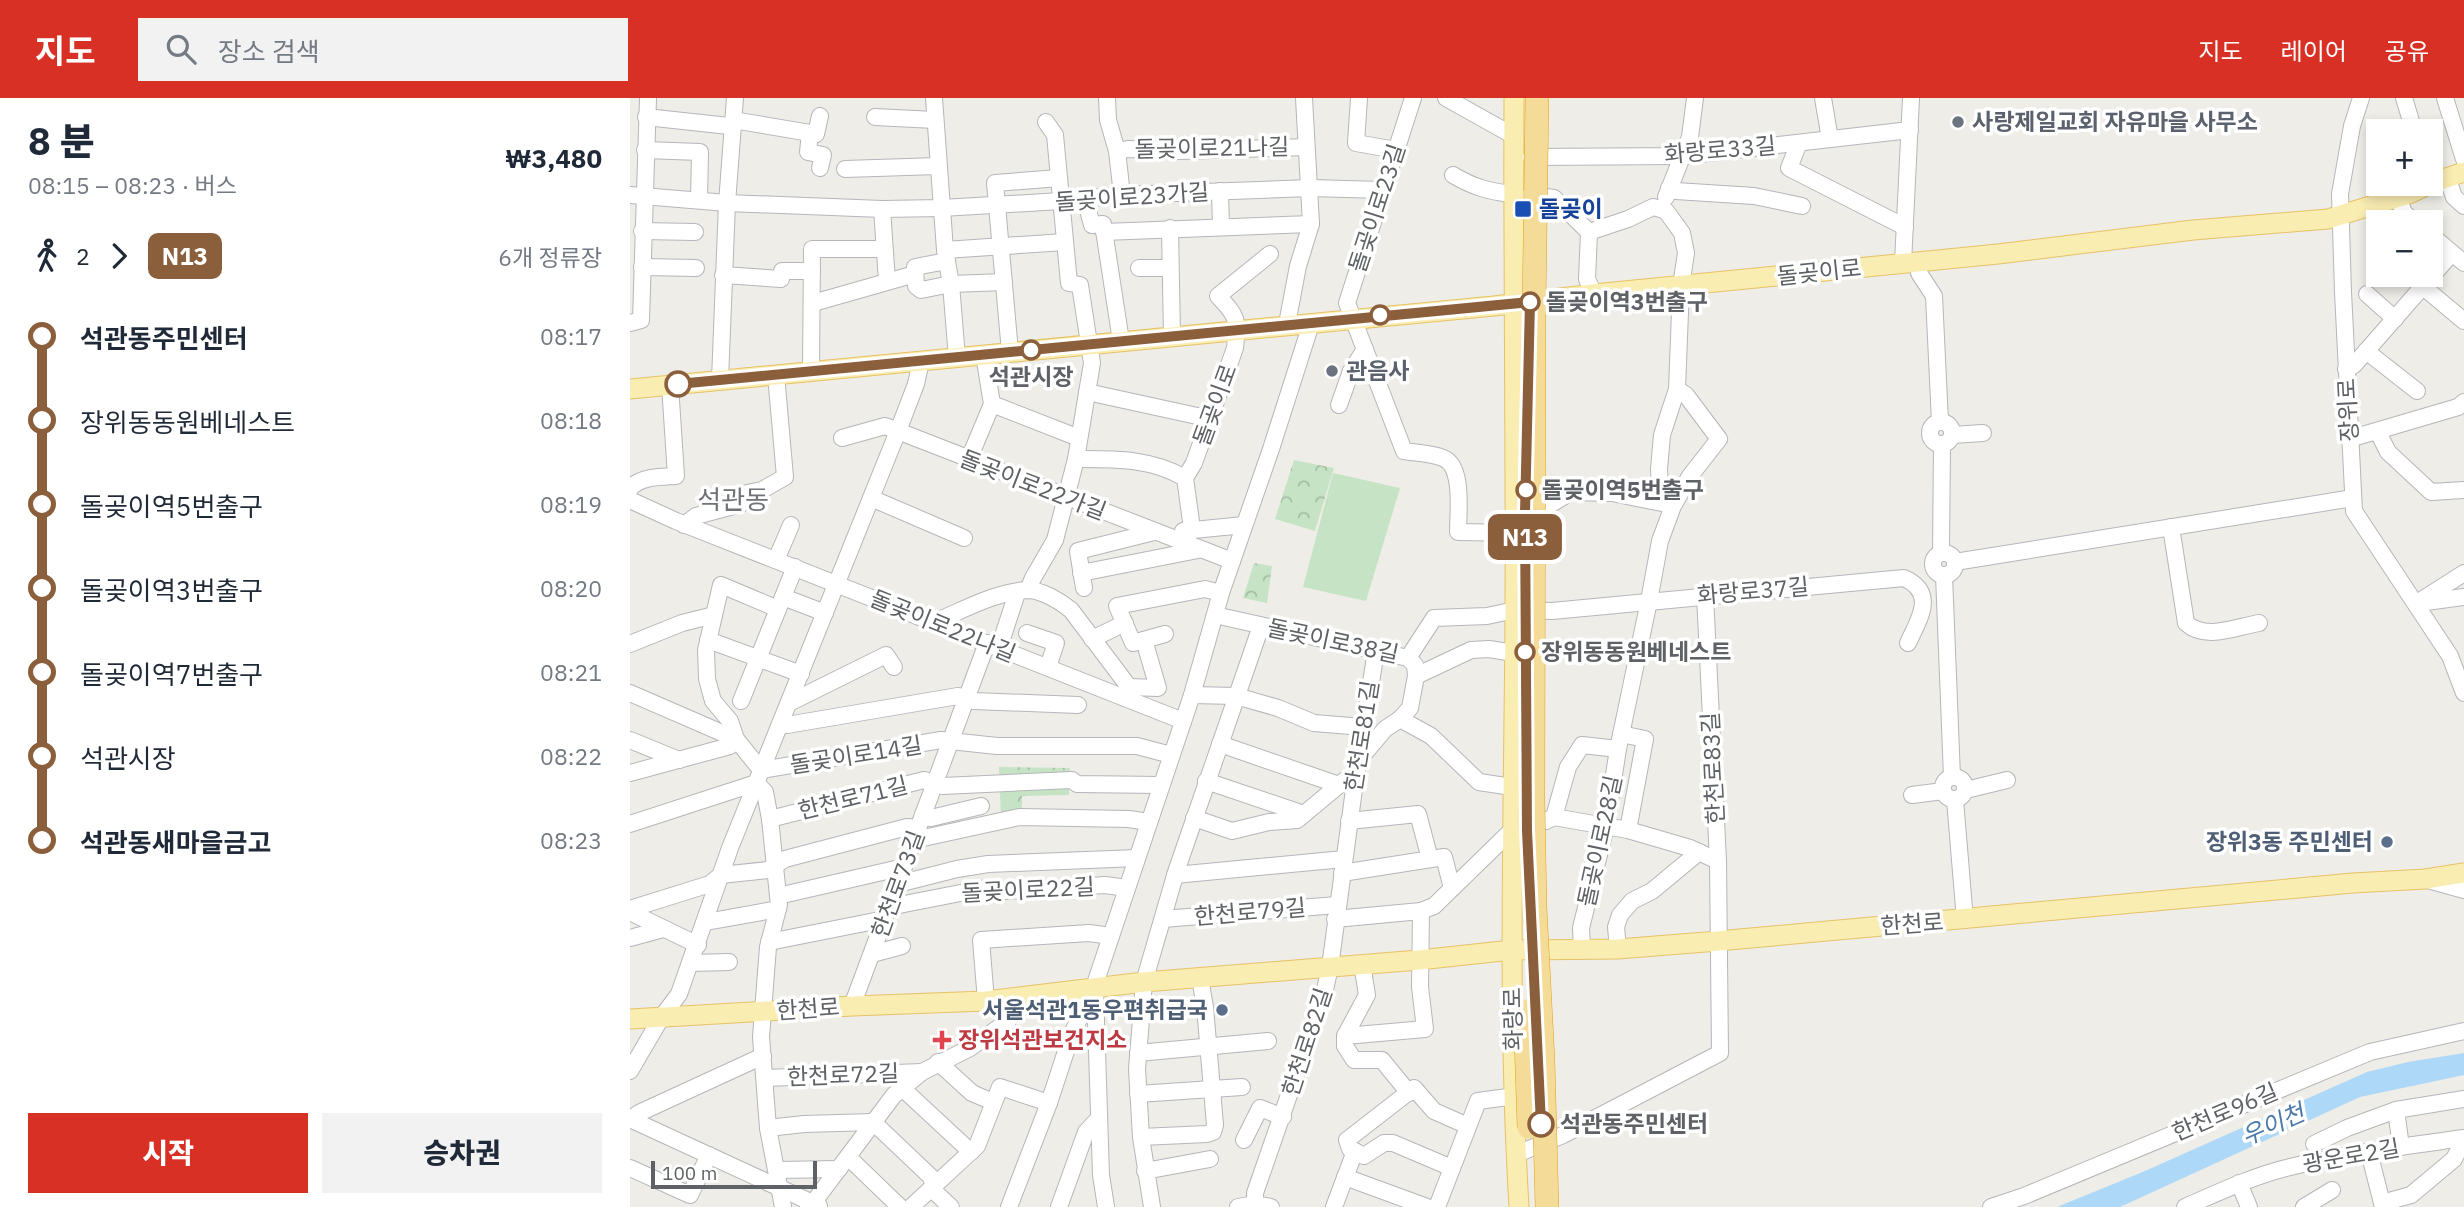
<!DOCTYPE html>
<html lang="ko">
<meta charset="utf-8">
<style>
body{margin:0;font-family:"IBM Plex Sans","Noto Sans KR",sans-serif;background:#f2f2f3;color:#1f2937;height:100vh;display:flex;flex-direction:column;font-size:26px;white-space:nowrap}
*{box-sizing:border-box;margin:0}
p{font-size:23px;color:#747a83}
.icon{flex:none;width:38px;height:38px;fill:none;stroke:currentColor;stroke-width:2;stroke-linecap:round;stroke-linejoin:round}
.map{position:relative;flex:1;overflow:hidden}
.drawer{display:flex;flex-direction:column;background:#fff;width:630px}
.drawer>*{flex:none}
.badge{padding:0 14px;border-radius:10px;font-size:24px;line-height:46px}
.controls{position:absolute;left:1736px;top:21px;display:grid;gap:14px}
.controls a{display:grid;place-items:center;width:77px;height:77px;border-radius:0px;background:#fff;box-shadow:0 4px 10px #0003;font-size:35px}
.scale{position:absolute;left:21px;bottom:18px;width:166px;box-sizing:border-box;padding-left:7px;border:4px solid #5e6165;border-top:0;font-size:19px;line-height:24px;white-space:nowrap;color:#5e6165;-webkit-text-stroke:5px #fff;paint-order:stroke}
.map>.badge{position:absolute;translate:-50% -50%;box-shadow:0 0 0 4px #fff}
.legs{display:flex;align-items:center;gap:10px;height:77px;padding:0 28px;font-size:23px}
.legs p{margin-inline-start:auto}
.head{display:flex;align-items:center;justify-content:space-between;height:119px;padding:0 28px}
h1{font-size:38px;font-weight:800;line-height:52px}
.primary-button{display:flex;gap:14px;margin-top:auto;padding:14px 28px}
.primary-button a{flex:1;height:80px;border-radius:0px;background:#d93025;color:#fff;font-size:28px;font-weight:800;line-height:80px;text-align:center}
.primary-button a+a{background:#f2f2f3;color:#1f2937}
ul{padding:0 28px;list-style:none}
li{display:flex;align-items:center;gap:24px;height:84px;font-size:26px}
li i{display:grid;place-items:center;width:10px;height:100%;margin:0 9px;background:currentColor}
li i::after{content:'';width:18px;height:18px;margin:-9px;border:5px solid;border-radius:50%;background:#fff}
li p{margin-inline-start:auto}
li:first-child i{background:linear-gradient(#0000 50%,currentColor 0)}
li:last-child i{background:linear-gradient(currentColor 50%,#0000 0)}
header{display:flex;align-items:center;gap:42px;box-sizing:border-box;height:98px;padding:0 35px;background:#d93025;color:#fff}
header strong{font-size:33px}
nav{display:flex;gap:38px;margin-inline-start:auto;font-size:24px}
.search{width:490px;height:63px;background:#f2f2f3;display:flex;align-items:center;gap:18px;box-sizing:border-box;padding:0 24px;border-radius:0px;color:#747a83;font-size:26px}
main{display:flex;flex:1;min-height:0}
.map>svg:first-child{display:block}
</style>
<header>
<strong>지도</strong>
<div class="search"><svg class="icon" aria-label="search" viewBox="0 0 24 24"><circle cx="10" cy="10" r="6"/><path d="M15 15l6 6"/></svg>장소 검색</div>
<nav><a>지도</a><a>레이어</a><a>공유</a></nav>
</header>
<main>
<section class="drawer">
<div class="head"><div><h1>8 분</h1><p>08:15 – 08:23 · 버스</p></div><b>₩3,480</b></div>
<div class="legs"><svg class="icon" aria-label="walk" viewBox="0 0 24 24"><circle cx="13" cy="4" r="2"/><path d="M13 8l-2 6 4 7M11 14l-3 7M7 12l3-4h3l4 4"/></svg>2<svg class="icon" aria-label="forward" viewBox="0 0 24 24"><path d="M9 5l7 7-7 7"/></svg><b class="badge" style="background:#8b5e3c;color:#fff">N13</b><p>6개 정류장</p></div>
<ul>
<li><i style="color:#8b5e3c"></i><b>석관동주민센터</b><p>08:17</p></li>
<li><i style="color:#8b5e3c"></i><span>장위동동원베네스트</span><p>08:18</p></li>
<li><i style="color:#8b5e3c"></i><span>돌곶이역5번출구</span><p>08:19</p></li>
<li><i style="color:#8b5e3c"></i><span>돌곶이역3번출구</span><p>08:20</p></li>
<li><i style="color:#8b5e3c"></i><span>돌곶이역7번출구</span><p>08:21</p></li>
<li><i style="color:#8b5e3c"></i><span>석관시장</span><p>08:22</p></li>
<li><i style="color:#8b5e3c"></i><b>석관동새마을금고</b><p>08:23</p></li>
</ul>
<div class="primary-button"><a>시작</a><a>승차권</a></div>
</section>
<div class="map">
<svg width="1834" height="1109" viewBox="0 0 1834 1109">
<defs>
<pattern id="park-crowns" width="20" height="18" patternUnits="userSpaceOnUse" patternTransform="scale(1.75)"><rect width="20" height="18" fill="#c6e4c5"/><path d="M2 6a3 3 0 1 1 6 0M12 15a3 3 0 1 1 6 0" fill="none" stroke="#a4bca4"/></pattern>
</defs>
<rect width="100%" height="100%" fill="#efede7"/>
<g fill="url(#park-crowns)">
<path d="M664,362L704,370L685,433L645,421Z"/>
<path d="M624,465L642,468L637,505L613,500Z"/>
<path d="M369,669L440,670L439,697L392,698V717L371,721Z"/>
</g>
<path fill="#c6e4c5" d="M703,375L770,390L736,503L673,489Z"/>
<path fill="#add8f8" d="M1834,955V977L1730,999L1490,1109H1427L1515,1073L1737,974L1778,964Z"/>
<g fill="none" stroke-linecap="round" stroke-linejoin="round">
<g stroke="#b4b6ba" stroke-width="18">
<g id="minor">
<path d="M304,0L315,152L321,186L327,260"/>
<path d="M477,0L478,22L487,53L492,97"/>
<path d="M729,0L726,45L766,52"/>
<path d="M783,0L717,205L774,353C786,355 802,355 813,360C834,368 828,415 828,434L885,435"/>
<path d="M816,0L884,38"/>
<path d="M1193,0L1200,41"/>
<path d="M1731,0L1722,28L1710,96L1713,194L1724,413L1820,558L1834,595"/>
<path d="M1774,0L1784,33"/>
<path d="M1815,0L1834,61"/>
<path d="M16,19L99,28L109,23L186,36L190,18"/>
<path d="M245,19L305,22"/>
<path d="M180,35L178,54L193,57L190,70"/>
<path d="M1169,45L1159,70L1275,129"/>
<path d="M15,52L70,54L69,102"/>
<path d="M487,53L498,51L550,53L676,49"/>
<path d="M901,59L1052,58L1280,32"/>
<path d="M215,71L308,68"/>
<path d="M823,77C843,89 860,94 883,96"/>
<path d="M1817,79L1824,99L1834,108"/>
<path d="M1039,90L1046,93L1124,98L1172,108"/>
<path d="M590,93L591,129"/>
<path d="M0,97L97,105L252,111L312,110L431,103L492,97L680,90L753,92"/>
<path d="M900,97L924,100L959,134L957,181L964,196"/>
<path d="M1036,99L1060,39L1065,0"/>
<path d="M1768,99L1774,115L1785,124"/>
<path d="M455,101L462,127L473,126L491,243"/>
<path d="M252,111L257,183"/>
<path d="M540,130L542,238"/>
<path d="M12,133L65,134"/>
<path d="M474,134L681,126"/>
<path d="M959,134L998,121L1023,109L1031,111"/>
<path d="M1801,137L1834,165"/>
<path d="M315,152L435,144"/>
<path d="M317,163L285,169L286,188L291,192L321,186L374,184"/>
<path d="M1273,165L1281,0"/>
<path d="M12,169L66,170"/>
<path d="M509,170H540"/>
<path d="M1289,175L1304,198L1310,324"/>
<path d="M93,177L151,181L152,173H182"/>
<path d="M1779,177L1834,223"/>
<path d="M1737,196L1765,221"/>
<path d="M183,205L285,176"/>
<path d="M0,225L11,222L18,0"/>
<path d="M657,226L668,168L681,126L674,0"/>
<path d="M1736,253L1787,293"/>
<path d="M380,254L365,85L429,80"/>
<path d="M1716,271L1724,267L1822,155"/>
<path d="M181,274L182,151H254"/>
<path d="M90,282L97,105L105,0"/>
<path d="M457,294L581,321"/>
<path d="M362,306L449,340"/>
<path d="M709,307L721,273L735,251"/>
<circle cx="1311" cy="335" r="11"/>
<path d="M1748,334L1758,354L1801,394L1834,392"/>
<path d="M1322,337L1353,335"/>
<path d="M212,340L255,328L602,463"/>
<path d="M1719,341L1828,309L1834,304"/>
<path d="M339,361L362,306L354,257"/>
<path d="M446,361C484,361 521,360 555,380L562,431"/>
<path d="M555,380L564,365L605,250C608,221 608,219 588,198L640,156"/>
<path d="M0,391C9,378 32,379 46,378L40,287"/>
<path d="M241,400L334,440"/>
<path d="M0,402L46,423L553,623"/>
<path d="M1031,404L1029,371L1032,337L1047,291L1051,188L1056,155L1052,135L1036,113L1031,111"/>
<path d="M895,415L923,405L941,394L982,395L1037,406"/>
<path d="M54,427L66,418L111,406L117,395L132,392L155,379L146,277"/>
<path d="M1541,429L1556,525C1575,543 1606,529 1629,525"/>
<path d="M553,433L614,427"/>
<path d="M1311,454L1312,346"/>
<circle cx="1314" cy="466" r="11"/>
<path d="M146,462L161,427"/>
<path d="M1325,464L1723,400"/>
<path d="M451,475L568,452"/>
<path d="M1314,477L1322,679"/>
<path d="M454,490L448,453L524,434"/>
<path d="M398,492L403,480L425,442L446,361L462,265L450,187L439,185L425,37L416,24"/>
<path d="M153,499L195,515"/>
<path d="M1796,504L1834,499"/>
<path d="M1787,505L1834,475"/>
<path d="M895,512L922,513L1274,480C1307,495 1289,521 1278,545"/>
<path d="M585,517L778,560L785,567L786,578"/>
<path d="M304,524C334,512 365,494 397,492C412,492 430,503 441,512L499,589L495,600"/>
<path d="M397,535L426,545L418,569"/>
<path d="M535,536L503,545L487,508L575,491L591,495"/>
<path d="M462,541L495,525"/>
<path d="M78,542L171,576"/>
<path d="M0,546L52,525L84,517"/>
<path d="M369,550L387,495"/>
<path d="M778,560L804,520L857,518L885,512"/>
<path d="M499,589L528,590L514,542"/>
<path d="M0,595L106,641L131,672L311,642L367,648H507L541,657"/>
<path d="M562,597L606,598L648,610L684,625L733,629"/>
<path d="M111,603L165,469"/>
<path d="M159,605L256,557L264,569"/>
<path d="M770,621L801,638L849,684L882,689"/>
<path d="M150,626L157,627L328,598L344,603L448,607"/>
<path d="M991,636L1015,641L998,732"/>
<path d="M0,642L49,662"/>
<path d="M590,646L709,687"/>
<path d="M728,663L755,631L770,621L780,610L786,578L841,552L859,551L884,555"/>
<path d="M0,675L100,648L106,641L100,623L83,603L77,581L76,552L91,487L148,511"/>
<circle cx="1324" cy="690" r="11"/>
<path d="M576,683L674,716"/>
<path d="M1336,692L1377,682"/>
<path d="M1282,697L1313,693"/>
<path d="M1325,702L1335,822"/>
<path d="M293,716L301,720L351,708"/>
<path d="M924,719L998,732L1060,750L1088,763"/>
<path d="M564,720L602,733L639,724L667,722L715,682L725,684"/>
<path d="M140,721L294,682L313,688L442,682L447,686L530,687"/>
<path d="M719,723L788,716L800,761"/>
<path d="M916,723L924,719L938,669L952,647L988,651"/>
<path d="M0,726L126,685L135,694L140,721L149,807L138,849L131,939L138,1030L153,1109"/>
<path d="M284,742L389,719L499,721L518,724"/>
<path d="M712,775L814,759L822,790"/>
<path d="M545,777L714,761"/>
<path d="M1798,782L1834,792"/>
<path d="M268,786L327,771L358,766L507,760"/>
<path d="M148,798L274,769"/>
<path d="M259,809L356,790L357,794L475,787L497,790"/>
<path d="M0,811L80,786L91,777L138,772L155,761L277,729L288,730"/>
<path d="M0,814L68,847"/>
<path d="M533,821L707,807"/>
<path d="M705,821L791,813"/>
<path d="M76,824L148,811"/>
<path d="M0,840L33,831"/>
<path d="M139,844L255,821"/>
<path d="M952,851L951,830L976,728L988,651L1019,503L1030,443L1043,408L1060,378L1089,341L1056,297L1047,291"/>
<path d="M988,851L986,829L990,817L1002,803L1022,793L1069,754"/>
<path d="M242,856L272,848"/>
<path d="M61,865L99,864"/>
<path d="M732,866L737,897L715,938V948L724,962H752L779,995"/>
<path d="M465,891L471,1077L476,1109"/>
<path d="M356,903L351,842L459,835L481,838"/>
<path d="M222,908L357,545"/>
<path d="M715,938L795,931L790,889L791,813L804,808L881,733"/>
<path d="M508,955L638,943"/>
<path d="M308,964L342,995L363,1004"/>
<path d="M0,973L31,920L49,896L100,750L268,333L286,286L291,263"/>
<path d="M135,980L292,974"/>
<path d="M272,990L341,1054"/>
<path d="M508,996L612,989"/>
<path d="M0,1021L189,1108"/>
<path d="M1,1021L9,1015L133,958"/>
<path d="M138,1030L174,1026L243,1024L301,1079L306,1095L321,1109"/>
<path d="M511,1039L577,1036L583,1034L585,1027L575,909L570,880"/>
<path d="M614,1042L630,1010L653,1019"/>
<path d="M1684,1046L1717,1030L1766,1012"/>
<path d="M1771,1049L1766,1012L1834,1001"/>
<path d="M1739,1054L1753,1109"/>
<path d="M887,1056L933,1037L1090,955L1088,763L1075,497"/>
<path d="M218,1059L270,1109"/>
<path d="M0,1070L60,1097L79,1057"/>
<path d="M822,1070L763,1045H754L734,1058L720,1051L717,1042L784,990L804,1013L838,1028"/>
<path d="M147,1072L209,1071"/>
<path d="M515,1073L580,1061"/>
<path d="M715,1079L797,1109"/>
<path d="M1609,1085L1619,1109"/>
<path d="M1752,1105L1781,1097L1824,1061L1834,1041"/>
<path d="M625,1106V1095L694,896L700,869L725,684L746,553"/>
<path d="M178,1109L183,1105L264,997L292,974L340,950L378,923L382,901"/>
<path d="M281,1109L347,1048L370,989L419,1005"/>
<path d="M379,1109L419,1005L441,938L464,889L562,597L591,495L641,351L681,226"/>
<path d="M429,1109L456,1034L469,1020"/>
<path d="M522,1109L511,1039L507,971L514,884L546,774L631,528"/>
<path d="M608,1109L625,1106L641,1109"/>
<path d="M704,1109L725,1053"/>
<path d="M807,1109L848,1003L885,998"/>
<path d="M1361,1109L1394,1098L1740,954L1834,933"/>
<path d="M1555,1109C1589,1094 1623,1078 1660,1069C1717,1055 1776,1048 1834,1040"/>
<path d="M1674,1109L1702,1092"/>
</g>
</g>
<g stroke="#e6c268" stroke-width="21">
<g id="major">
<path d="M884,0C883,171 886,342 885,513C884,712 877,910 889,1109"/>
<path d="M1801,85L1834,74"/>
<path d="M0,291L864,208L964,196L1368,156L1563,132L1698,121L1779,96L1800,86"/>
<path d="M0,921L222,908L356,903L514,884L789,862L882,852L988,851L1088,843L1723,785L1795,781L1834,775"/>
</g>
</g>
<use href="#minor" stroke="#fff" stroke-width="16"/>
<use href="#major" stroke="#f9edb2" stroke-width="19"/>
<g stroke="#e3a013" stroke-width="24" stroke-linecap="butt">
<g id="highway-bridge">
<path d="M907,0L904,211L903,701L905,809L913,962L917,1109"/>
<path d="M895,913L899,1029"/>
</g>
</g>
<use href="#highway-bridge" stroke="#f4dc98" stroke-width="23"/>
</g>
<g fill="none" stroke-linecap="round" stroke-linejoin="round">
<g stroke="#fff" stroke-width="16">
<path id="line-1" d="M48,286L900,204L895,415L897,733L911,1026"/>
</g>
<use href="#line-1" stroke="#8b5e3c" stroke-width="10"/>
</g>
<g fill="#6b7280" stroke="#fff" stroke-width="2.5">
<circle cx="1328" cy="24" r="7"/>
<circle cx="702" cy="273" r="7"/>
</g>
<rect fill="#1a4fb4" stroke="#fff" stroke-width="2.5" x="884" y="102" width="18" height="18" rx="3.5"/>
<g fill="#fff" stroke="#8b5e3c" stroke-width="3.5">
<circle cx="900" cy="204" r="9"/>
<circle cx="750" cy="217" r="9"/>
<circle cx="401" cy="252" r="9"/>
<circle cx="48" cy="286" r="12"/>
<circle cx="896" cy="392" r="9"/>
<circle cx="895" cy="554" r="9"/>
<circle cx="911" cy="1026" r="12"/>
</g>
<g fill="#5c6f8a" stroke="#fff" stroke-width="2.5">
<circle cx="1757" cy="744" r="7"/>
<circle cx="592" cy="912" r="7"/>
</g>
<path fill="#e0444e" stroke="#fff" stroke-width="2.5" d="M308.5 931.5h7v7h7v7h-7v7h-7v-7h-7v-7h7z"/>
<g text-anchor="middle" stroke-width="7" stroke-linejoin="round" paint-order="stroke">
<g font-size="23" font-weight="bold" fill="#5b616d" stroke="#fff" text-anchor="start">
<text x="1342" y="32">사랑제일교회 자유마을 사무소</text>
<text x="716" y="281">관음사</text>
</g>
<g font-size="23" fill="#5e6165" stroke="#fff">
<text transform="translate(582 50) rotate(-1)" y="8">돌곶이로21나길</text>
<text transform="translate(1090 52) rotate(-5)" y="8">화랑로33길</text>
<text transform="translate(502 99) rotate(-4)" y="8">돌곶이로23가길</text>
<text transform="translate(747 110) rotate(-72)" y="8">돌곶이로23길</text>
<text transform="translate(1189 174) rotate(-6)" y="8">돌곶이로</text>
<text transform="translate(585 307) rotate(-70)" y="8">돌곶이로</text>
<text transform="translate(1718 312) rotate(-93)" y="8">장위로</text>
<text transform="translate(403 387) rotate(21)" y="8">돌곶이로22가길</text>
<text transform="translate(1123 493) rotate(-5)" y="8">화랑로37길</text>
<text transform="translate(313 528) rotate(22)" y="8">돌곶이로22나길</text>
<text transform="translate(703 543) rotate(12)" y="8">돌곶이로38길</text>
<text transform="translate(732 638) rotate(-81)" y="8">한천로81길</text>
<text transform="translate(226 657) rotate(-9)" y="8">돌곶이로14길</text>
<text transform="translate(1083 670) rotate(-93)" y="8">한천로83길</text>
<text transform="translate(223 700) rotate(-14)" y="8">한천로71길</text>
<text transform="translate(970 743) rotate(-78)" y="8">돌곶이로28길</text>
<text transform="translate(268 786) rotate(-70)" y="8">한천로73길</text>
<text transform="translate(398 792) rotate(-3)" y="8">돌곶이로22길</text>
<text transform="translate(620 814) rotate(-5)" y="8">한천로79길</text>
<text transform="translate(1282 826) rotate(-4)" y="8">한천로</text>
<text transform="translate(178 911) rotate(-4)" y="8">한천로</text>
<text transform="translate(883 921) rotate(-91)" y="8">화랑로</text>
<text transform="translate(677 944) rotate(-72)" y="8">한천로82길</text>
<text transform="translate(213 977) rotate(-2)" y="8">한천로72길</text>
<text transform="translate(1595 1014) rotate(-23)" y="8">한천로96길</text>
<text transform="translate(1721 1058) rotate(-10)" y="8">광운로2길</text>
</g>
<g font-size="23" font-weight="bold" fill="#164399" stroke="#fff" text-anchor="start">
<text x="909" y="119">돌곶이</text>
</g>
<g font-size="23" font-weight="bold" fill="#5e6165" stroke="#fff" text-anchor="start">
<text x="916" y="212">돌곶이역3번출구</text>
<text x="401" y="287" text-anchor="middle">석관시장</text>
<text x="912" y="400">돌곶이역5번출구</text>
<text x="911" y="562">장위동동원베네스트</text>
<text x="930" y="1034">석관동주민센터</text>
</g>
<g font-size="23" font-weight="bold" fill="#4e5e75" stroke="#fff" text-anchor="end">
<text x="1743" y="752">장위3동 주민센터</text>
<text x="578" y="920">서울석관1동우편취급국</text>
</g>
<g font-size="23" font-weight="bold" fill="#be3a42" stroke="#fff" text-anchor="start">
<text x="328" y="950">장위석관보건지소</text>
</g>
<g font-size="24" font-style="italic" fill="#4b79aa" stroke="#fff">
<text transform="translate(1643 1027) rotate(-24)" y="8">우이천</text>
</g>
<g font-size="26" fill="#6f7377" stroke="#fff">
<text x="103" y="411">석관동</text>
</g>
</g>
</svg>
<div class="controls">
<a>+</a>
<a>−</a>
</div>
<div class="scale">100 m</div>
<b class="badge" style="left:895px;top:439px;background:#8b5e3c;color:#fff">N13</b>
</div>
</main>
